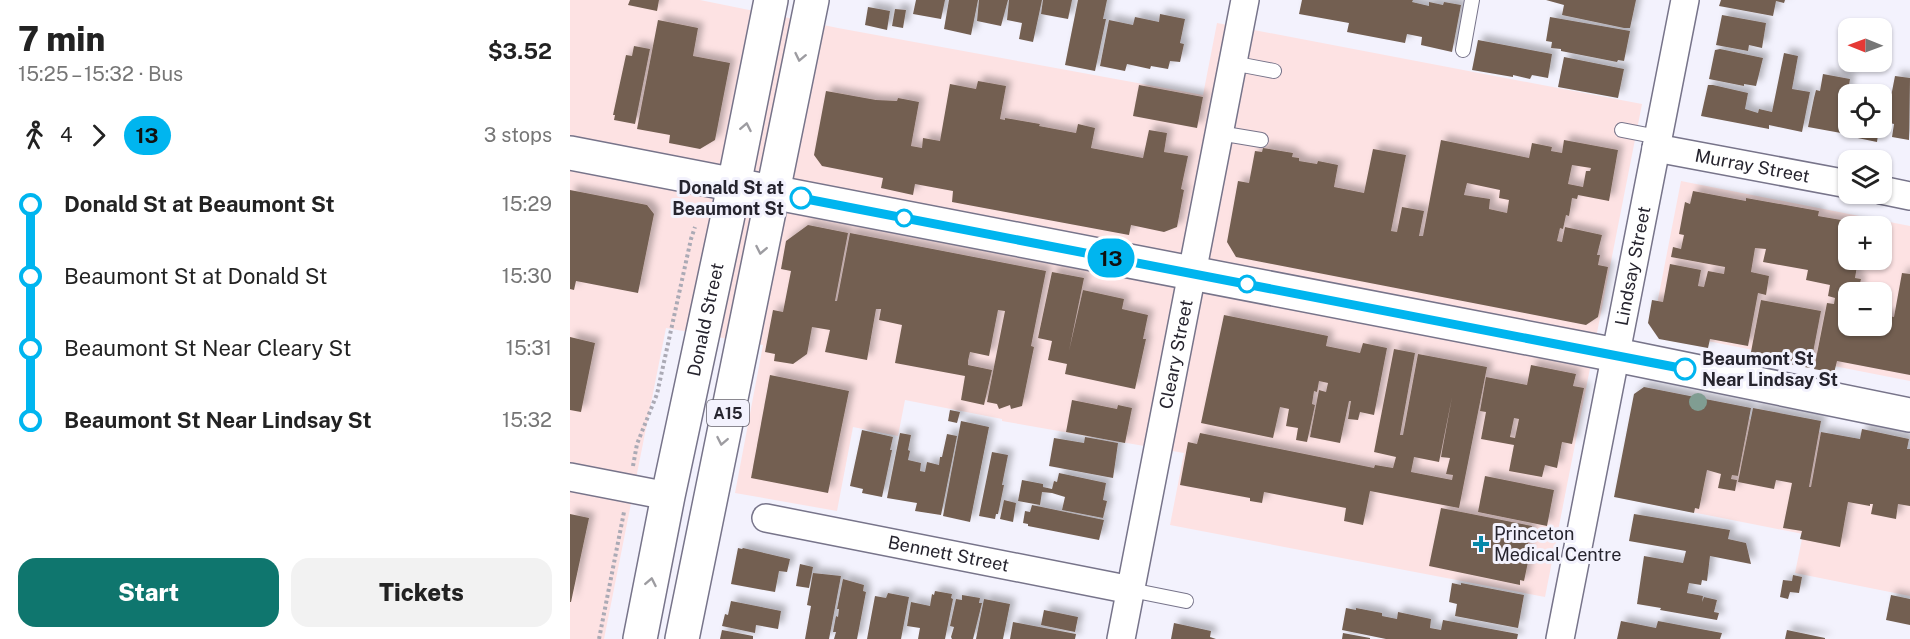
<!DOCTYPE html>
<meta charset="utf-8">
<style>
body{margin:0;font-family:"Public Sans",sans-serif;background:#f2f2f2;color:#222;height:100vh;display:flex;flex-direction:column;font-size:22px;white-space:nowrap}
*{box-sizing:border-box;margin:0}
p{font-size:20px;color:#767676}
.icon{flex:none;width:33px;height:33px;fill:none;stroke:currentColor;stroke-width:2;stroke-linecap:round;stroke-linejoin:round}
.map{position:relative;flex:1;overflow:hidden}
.panel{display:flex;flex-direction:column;background:#fff;width:570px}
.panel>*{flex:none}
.badge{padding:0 12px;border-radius:20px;font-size:21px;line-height:39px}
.needle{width:39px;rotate:271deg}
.tools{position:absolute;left:1268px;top:18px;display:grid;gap:12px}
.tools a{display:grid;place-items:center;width:54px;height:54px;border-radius:12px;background:#fff;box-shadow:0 2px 4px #0004;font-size:30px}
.map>.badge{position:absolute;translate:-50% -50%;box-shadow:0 0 0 3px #fff}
.legs{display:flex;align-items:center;gap:9px;height:66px;padding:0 18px;font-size:20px}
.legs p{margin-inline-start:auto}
.headline{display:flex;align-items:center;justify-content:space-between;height:102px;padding:0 18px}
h1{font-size:33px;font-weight:800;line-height:45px}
.cta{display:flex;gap:12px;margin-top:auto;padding:12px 18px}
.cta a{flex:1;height:69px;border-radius:18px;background:#0f766e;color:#fff;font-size:24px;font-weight:800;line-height:69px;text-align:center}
.cta a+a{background:#f2f2f2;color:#222}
ul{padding:0 18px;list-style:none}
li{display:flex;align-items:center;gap:21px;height:72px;font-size:22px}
li i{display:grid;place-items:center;width:9px;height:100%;margin:0 8px;background:currentColor}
li i::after{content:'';width:15px;height:15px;margin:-8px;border:4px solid;border-radius:50%;background:#fff}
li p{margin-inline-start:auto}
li:first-child i{background:linear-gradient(#0000 50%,currentColor 0)}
li:last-child i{background:linear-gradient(currentColor 50%,#0000 0)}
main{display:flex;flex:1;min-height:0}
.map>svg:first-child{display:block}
</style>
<main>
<section class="panel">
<div class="headline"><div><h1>7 min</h1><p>15:25 – 15:32 · Bus</p></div><b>$3.52</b></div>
<div class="legs"><svg class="icon" aria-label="walk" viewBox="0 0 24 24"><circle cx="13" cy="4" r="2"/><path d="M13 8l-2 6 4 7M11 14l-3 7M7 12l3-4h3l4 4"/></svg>4<svg class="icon" aria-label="forward" viewBox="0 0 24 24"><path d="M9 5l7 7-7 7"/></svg><b class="badge" style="background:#00b5ef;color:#111">13</b><p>3 stops</p></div>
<ul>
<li><i style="color:#00b5ef"></i><b>Donald St at Beaumont St</b><p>15:29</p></li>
<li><i style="color:#00b5ef"></i><span>Beaumont St at Donald St</span><p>15:30</p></li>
<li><i style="color:#00b5ef"></i><span>Beaumont St Near Cleary St</span><p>15:31</p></li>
<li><i style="color:#00b5ef"></i><b>Beaumont St Near Lindsay St</b><p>15:32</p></li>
</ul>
<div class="cta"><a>Start</a><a>Tickets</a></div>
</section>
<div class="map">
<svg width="1340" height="639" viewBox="0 0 1340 639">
<defs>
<filter id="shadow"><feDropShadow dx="5.5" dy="-5.5" stdDeviation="3" flood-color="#0004"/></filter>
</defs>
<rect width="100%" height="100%" fill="#f3f2fd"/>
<g fill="#fde2e3" fill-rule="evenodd">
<path d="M0,0H130L268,28L633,95L647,23L1072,104L975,597L600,525L614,453L432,421V419L335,400L328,436L283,427L267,511L165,493L193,345L96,328L34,639H0Z"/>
<path d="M1111,181L1340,226V381L1082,330ZM1278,226H1311V260H1278ZM1278,292H1311V326H1278Z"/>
<path d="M1129,409L1340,450V596L1225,573L1233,534L1056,499Z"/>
</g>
<g fill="#735f51" fill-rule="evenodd" filter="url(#shadow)">
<path d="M60,0H89L87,11L58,5Z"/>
<path d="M346,0H375L371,19L343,14Z"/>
<path d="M379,0H408L401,35L374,29Z"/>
<path d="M409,0H438L431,26L407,21Z"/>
<path d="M439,0H472L463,42L449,39L452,23L437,20Z"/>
<path d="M473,0H502L498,19L471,14Z"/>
<path d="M508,0H537L533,19H536L525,71L495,65Z"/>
<path d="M732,0H843L842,2L859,6V2L873,5L874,2L891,5L882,52L851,45L852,37L837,34L835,43L777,32L779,23L729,14Z"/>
<path d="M976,0H1066L1060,28H1054L992,15L994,5Z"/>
<path d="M1151,0H1215L1214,3L1206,1L1203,16L1149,6Z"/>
<path d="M298,7L320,11L317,30L295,25Z"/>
<path d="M325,9L336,10L333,28L322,26Z"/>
<path d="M590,14L615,19L610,43L614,44L610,62L600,61L598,69L581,66L580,69L557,64L555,71L530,66L539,20L563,25L565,17L589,22Z"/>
<path d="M1152,15L1196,23L1192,48L1179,45L1178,51L1146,45Z"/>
<path d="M980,17L1060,31L1054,61L1048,60L1047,62L991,51V49L981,48L982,42L976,41Z"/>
<path d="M88,20L128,28L123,56L160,63L145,140L130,149L99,143L100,135L67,129Z"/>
<path d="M908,40L982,54L978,78L962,75L960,79L943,75V77L902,70Z"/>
<path d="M64,46L80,49L65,124L44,120L45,115H43L56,55L62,56Z"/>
<path d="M1150,49L1193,58L1186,86L1174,84V86L1139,79L1145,50Z"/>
<path d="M1214,53L1228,56L1222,89L1240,92L1232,132L1199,125V129L1131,116L1138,85H1143L1178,93L1175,109L1188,113L1189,109L1202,112Z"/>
<path d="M994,57L1054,69L1048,98L988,87Z"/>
<path d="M1253,74L1280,79L1271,133L1238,127L1244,98L1246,90L1250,91Z"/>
<path d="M1325,76L1340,78L1339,140L1322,137L1324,124L1316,122Z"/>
<path d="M408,81L436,86L430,119L435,120V118L470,124L469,126L506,133L508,124L525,128L521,148L573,158L579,130L597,133L594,152L618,156L611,189L614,190L607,227L594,232L561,225L559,235L382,202L383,191L345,184L343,195L311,188L313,178L252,166L244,155L256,91L306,100L327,101L328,98L349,102L341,146L352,148L353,138L370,141L380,84L406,89Z"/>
<path d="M569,85L633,97L627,128L563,116Z"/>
<path d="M1277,115L1278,128H1309L1307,142L1273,135Z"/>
<path d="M871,140L959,158L962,143L982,147L981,151L992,153L994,140L1048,150L1039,201L1008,195L1007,199L1002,198L999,216L996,215L993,229L990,228L987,241L992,242L995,227L1032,235L1027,255H1030L1028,265L1038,267L1028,317L1016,325L666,257L657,242L668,181L679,183L685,151L692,152L693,148L723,153L722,157L729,158V161L747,164L748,161L768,165L764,187L794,193L803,149L836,155L821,231L827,232L832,207L854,211L849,236H853ZM1002,165L1021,168L1020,171H1016L1013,187L998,184ZM897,183L930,190L929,198L939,200L937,213L919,209L920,199L894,195Z"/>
<path d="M0,190L77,205L84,214L68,293L6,281L4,290L0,289Z"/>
<path d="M1123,191L1176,201V198L1249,211L1248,216L1300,225L1278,226V260H1288L1285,278L1291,279L1288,292H1278V326H1311V314L1324,317L1332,273L1340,274V375L1267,361L1264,373L1244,369L1257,303L1264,304L1265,298L1258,296L1260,285L1236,280L1238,270L1193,262L1196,249L1185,248L1181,272L1199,276L1196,295L1188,293L1178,346L1140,339L1138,348L1089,339L1078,323L1082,300L1093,302L1100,264L1131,270L1128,286L1134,287L1138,271L1154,274L1155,267L1101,257L1103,247L1111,249L1114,235L1109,234L1115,202L1120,204Z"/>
<path d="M238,225L278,233L265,301H267L280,233L476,271L461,346L464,347L452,406L441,409L440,405L429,409L427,404L417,402L435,311L428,310L419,356L400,352L398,361V365L422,370L414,405L391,400L395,376L325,363L332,325L309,320L311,309H306L297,360L255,352L260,330L242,327L237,354L223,364L204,361L205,354L195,352L203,310L213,312L221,271L211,269L216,241Z"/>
<path d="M482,272L514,278L499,351L513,290L554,299L552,309L578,315L573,339H576L565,389L495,374L497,364L478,360L482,341L468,338Z"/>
<path d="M1191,300L1251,311L1240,368L1180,357Z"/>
<path d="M654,315L758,336L756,346L790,353L793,343L817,348L804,415L790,412L788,420L778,419L781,401H779L770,443L740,437L749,390L756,392L758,383L749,381L747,392L744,391L742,404L745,405L737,442L726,440L728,428L716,426L719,409L710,407L703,438L631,423Z"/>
<path d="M0,337L25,343L11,412L0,410Z"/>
<path d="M824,349L845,353L830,435H833L848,354L917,367L889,508L800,491L793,525L774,521L776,508L694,492L692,503L680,501V498L610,485L618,442L627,444L630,433L804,468L805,465L823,468L826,457L804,452ZM882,397L871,457L880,458L876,474L883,475L882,480L841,472L844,457L869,462Z"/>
<path d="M961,365L1006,374L1003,386L1014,388L1002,444L992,442L987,468L975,465L972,477L939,471L944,445L911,439L916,412L910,411L916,377L957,385ZM944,418L949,419L945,438L940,437Z"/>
<path d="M200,375L279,391L258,493L181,478Z"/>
<path d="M1074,387L1181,408L1168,476L1162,475L1161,479L1167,480L1165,491L1148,488L1151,474L1137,470L1129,509L1125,508L1124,513L1044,497L1064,394Z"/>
<path d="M502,400L547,409L548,405L562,408L555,443L496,432Z"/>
<path d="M1183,408L1251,421L1239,487H1241L1251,432L1290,439L1292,429L1339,439L1337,449H1340V506L1328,504L1326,519L1301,514L1303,504H1300V506L1278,502L1270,547L1230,539L1232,531L1213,528L1222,483L1206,480L1204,489L1168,482Z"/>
<path d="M380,410L390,412L387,423L378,421Z"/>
<path d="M391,421L419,427L400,522L373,516Z"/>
<path d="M292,430L323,437L320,450H322L312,497L292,493L293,489L280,486Z"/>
<path d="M330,433L341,435L338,450L340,451L338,460L351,463L350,471L355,472L357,462L369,465L370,457H372L377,434L387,436L371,515L345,511L347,503L317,498Z"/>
<path d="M515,437L548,443L543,478L479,466L484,438L514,443Z"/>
<path d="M422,452L438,455L432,485H434L428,514H426L425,519L409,516Z"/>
<path d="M489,473L536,483L533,500L537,501L533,518L492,510L495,497L482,493L472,492L470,505L448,501L452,480L473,484V487L482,489L484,481L487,482Z"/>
<path d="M915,476L984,490L977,526L908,512Z"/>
<path d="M434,500L446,503L443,522L430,519Z"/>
<path d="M462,505L534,520L529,540L458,526V524L453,523L455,511L460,512Z"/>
<path d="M871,508L962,526L954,561L958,562L954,581L950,580V585L859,566Z"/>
<path d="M0,514L19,518L1,602H0Z"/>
<path d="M1064,514L1160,530L1158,539L1176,543L1181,564L1140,556L1137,581L1132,580L1131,585L1119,583L1117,593L1133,596L1132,602L1134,597L1147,600L1144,612L1149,613L1147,620L1090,610L1091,608L1067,604L1074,556L1113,563L1116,551L1059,541Z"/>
<path d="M168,548L172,549L173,548L220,559L217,572L209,571L205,592L161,584Z"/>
<path d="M230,564L243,567L239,588L226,586Z"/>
<path d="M243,573L271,576L259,639H235L241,606L237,605Z"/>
<path d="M1223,575L1232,577L1229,593L1220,592L1218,599L1210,597L1213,580L1222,581Z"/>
<path d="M273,579L294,585L293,591L296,592L287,639H264L266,632H263L266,616L268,617L269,609H267Z"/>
<path d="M882,583L891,585V583L954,595L948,628L885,616L887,604L879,602Z"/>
<path d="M365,591L382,594L381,598L383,599L375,639H348L350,628L337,626L341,602L360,606L362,594L364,595Z"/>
<path d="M318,593L339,597L331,639H297L305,596L316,598Z"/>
<path d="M392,595L410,598L409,603H412L403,639H382L381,637L384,627L380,626L386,599L392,600Z"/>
<path d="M1321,595L1340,599V625L1316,620Z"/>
<path d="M414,599L440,604L433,639H406Z"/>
<path d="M161,601L211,611L208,629L186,625L185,633L152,626L155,614L158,615Z"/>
<path d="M776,608L786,610V608L812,613V616L827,619L828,612L861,619L860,628L871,630L873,620L948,634L947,639H816L772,630Z"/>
<path d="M474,610L508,617L505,632L471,625Z"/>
<path d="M1051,621L1086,628L1088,621L1152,633L1150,639H1047Z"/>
<path d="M443,622L506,634L505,639H440Z"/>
<path d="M604,623L641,631L640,637L646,639H601Z"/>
<path d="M152,630L183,636V639H150Z"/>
<path d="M1217,630L1255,638V639H1215Z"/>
<path d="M773,633L800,638V639H772Z"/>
</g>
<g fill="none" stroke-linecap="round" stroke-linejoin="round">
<g stroke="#77748a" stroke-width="16">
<g id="lane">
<path d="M893,50L902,0"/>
<path d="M662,63L704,71"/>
<path d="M1052,130L1088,137"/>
<path d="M649,133L691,140"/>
<path d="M561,590L616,601"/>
</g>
</g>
<g stroke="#77748a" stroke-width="30">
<g id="street">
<path id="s1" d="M1086,148L1278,184"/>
<path d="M1311,190L1340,196"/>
<path d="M0,477L98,496"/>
<path id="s2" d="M196,518L561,590"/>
<path id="s3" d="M551,639L675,0"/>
<path id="s4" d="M990,639L1115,0"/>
</g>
</g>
<g stroke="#77748a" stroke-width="36">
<path id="secondary" d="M0,153L1046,355L1340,415"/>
</g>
<g stroke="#77748a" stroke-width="36">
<g id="highway">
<path id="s5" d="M70,639L98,496L157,220L201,0"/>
<path d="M112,639L242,0"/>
</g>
</g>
<g stroke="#abaab5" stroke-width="4" stroke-dasharray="3 3" stroke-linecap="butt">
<path d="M63,466L67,444L87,394L121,239L125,227"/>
<path d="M29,639L54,512"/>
</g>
<use href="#lane" stroke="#fff" stroke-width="14"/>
<use href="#street" stroke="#fff" stroke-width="27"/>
<use href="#secondary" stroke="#fff" stroke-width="33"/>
<use href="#highway" stroke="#fff" stroke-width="33"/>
</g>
<circle fill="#809d92" cx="1128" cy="402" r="9"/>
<defs><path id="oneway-chevron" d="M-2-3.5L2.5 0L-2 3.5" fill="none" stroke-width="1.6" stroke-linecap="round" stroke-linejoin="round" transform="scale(1.5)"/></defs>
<g stroke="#9d9ca1">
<use href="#oneway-chevron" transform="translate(230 57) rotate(102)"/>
<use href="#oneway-chevron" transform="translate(176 127) rotate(-79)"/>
<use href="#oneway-chevron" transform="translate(191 250) rotate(101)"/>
<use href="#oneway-chevron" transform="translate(152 441) rotate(101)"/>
<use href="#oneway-chevron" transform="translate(81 582) rotate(-79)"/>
</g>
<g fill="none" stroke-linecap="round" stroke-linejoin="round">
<g stroke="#fff" stroke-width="14">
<path id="line-1" d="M231,198L1115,369"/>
</g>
<use href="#line-1" stroke="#00b5ef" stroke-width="9"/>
</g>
<g fill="#fff" stroke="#00b5ef" stroke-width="3">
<circle cx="231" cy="198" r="10"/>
<circle cx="334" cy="218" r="8"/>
<circle cx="677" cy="284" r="8"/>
<circle cx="1115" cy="369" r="10"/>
</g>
<path fill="#0587a9" stroke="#f3f2fd" stroke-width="2" d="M908 535h6v6h6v6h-6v6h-6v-6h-6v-6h6z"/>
<g text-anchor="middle" stroke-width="6" stroke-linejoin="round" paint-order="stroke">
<rect fill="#f3f2fd" stroke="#64626c" stroke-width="1.5" x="137" y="400" width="42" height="26" rx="4.5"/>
<g font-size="16" font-weight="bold" fill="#26242e">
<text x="158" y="419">A15</text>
</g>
<g font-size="18" fill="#26242e" stroke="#f3f2fd">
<text dy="6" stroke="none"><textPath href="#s1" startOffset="98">Murray Street</textPath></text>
<text dy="6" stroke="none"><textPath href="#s4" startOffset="380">Lindsay Street</textPath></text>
<text dy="6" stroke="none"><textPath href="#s5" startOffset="326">Donald Street</textPath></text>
<text dy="6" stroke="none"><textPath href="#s3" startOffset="290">Cleary Street</textPath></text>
<text dy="6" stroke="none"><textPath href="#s2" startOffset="186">Bennett Street</textPath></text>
</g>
<g font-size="18" font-weight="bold" fill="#26242e" stroke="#f3f2fd" text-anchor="end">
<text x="214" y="194">Donald St at<tspan x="214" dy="21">Beaumont St</tspan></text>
<text x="1132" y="365" text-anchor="start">Beaumont St<tspan x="1132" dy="21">Near Lindsay St</tspan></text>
</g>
<g font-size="18" fill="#26242e" stroke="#f3f2fd" text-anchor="start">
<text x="924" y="540">Princeton<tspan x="924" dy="21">Medical Centre</tspan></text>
</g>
</g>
</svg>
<div class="tools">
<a><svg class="needle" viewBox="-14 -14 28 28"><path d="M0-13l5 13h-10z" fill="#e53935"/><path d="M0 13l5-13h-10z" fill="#767676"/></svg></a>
<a><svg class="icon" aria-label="locate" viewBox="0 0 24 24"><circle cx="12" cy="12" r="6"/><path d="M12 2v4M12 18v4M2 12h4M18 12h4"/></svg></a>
<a><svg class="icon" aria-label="layers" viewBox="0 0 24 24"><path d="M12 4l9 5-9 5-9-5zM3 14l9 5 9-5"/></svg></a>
<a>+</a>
<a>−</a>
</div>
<b class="badge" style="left:541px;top:258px;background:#00b5ef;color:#111">13</b>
</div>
</main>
